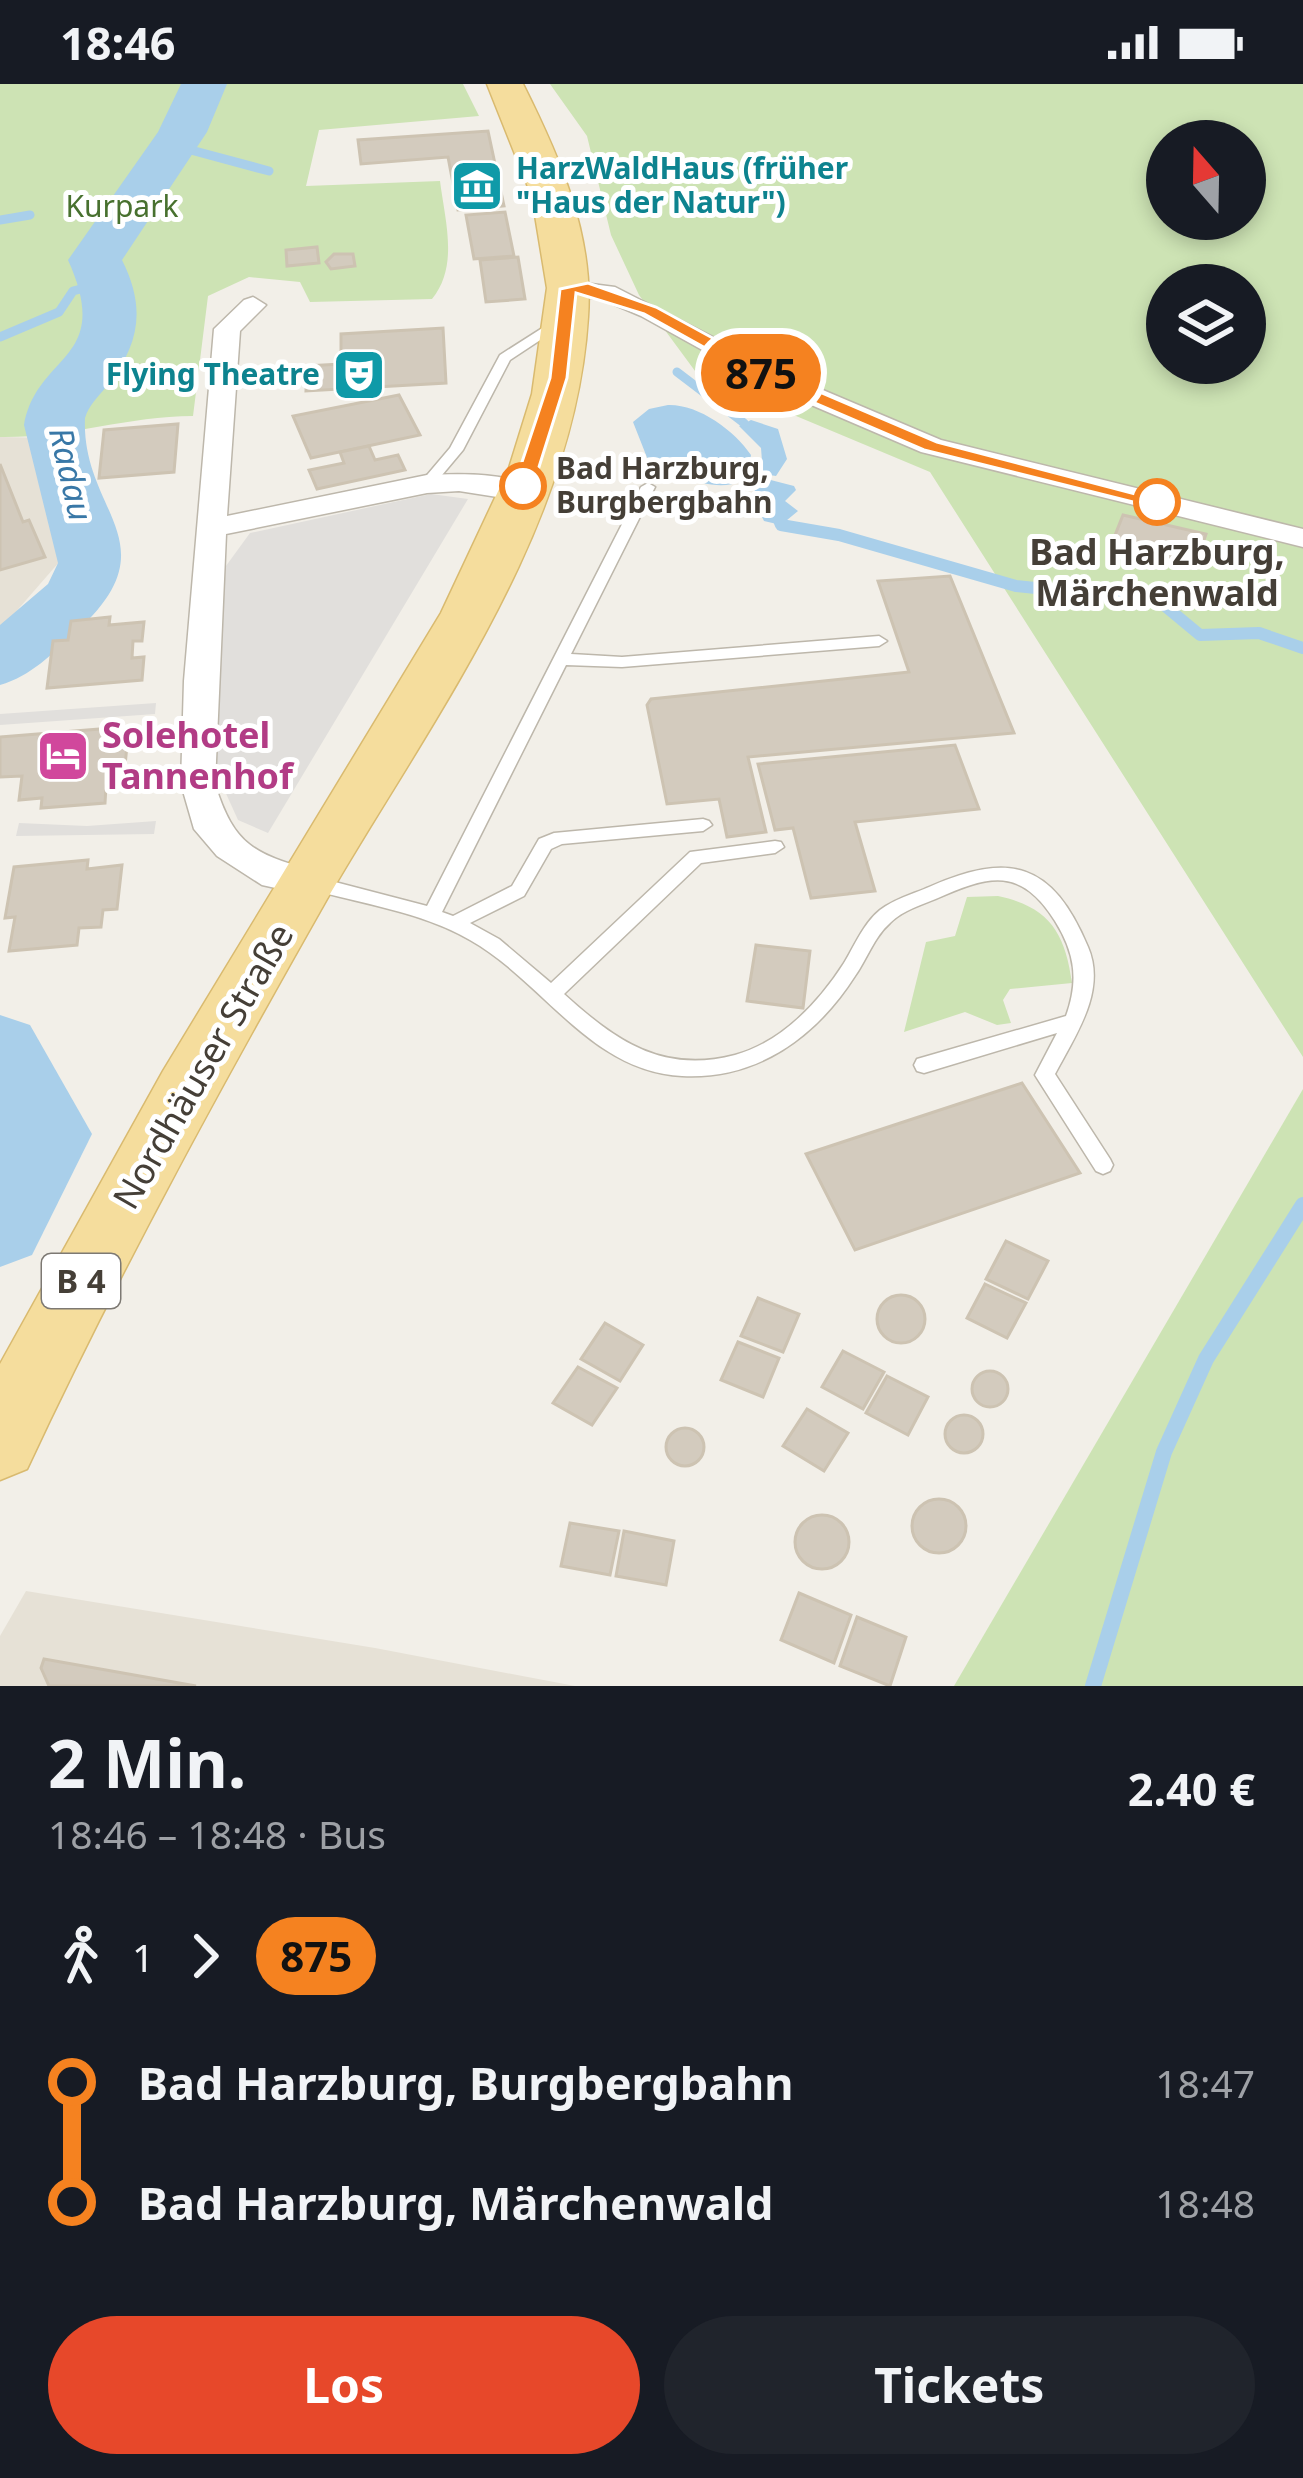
<!DOCTYPE html>
<html lang="de">
<meta charset="utf-8">
<style>
body{margin:0;font-family:"Noto Sans",sans-serif;background:#20242c;color:#f1f3f6;height:100vh;display:flex;flex-direction:column;font-size:45px;white-space:nowrap}
*{box-sizing:border-box;margin:0}
p{font-size:39px;color:#9ea1a6}
.icon{flex:none;width:66px;height:66px;fill:none;stroke:currentColor;stroke-width:2;stroke-linecap:round;stroke-linejoin:round}
.map{position:relative;height:1602px;overflow:hidden}
.panel{display:flex;flex-direction:column;background:#171b24;flex:1}
.panel>*{flex:none}
.badge{padding:0 24px;border-radius:39px;font-size:42px;line-height:78px}
.needle{width:78px;rotate:340deg}
.buttons{position:absolute;left:1146px;top:36px;display:grid;gap:24px}
.buttons a{display:grid;place-items:center;width:120px;height:120px;border-radius:50%;background:#171b24;box-shadow:0 6px 18px #0003;font-size:60px}
.map>.badge{position:absolute;translate:-50% -50%;box-shadow:0 0 0 6px #fff}
.legs{display:flex;align-items:center;gap:18px;height:132px;padding:0 48px;font-size:39px}
.legs p{margin-inline-start:auto}
.head{display:flex;align-items:center;justify-content:space-between;height:204px;padding:0 48px}
h1{font-size:66px;font-weight:700;line-height:90px}
.action{display:flex;gap:24px;margin-top:auto;padding:24px 48px}
.action a{flex:1;height:138px;border-radius:72px;background:#e7482a;color:#fff;font-size:48px;font-weight:700;line-height:138px;text-align:center}
.action a+a{background:#20242c;color:#f1f3f6}
ul{padding:0 48px;list-style:none}
li{display:flex;align-items:center;gap:42px;height:120px;font-size:45px}
li i{display:grid;place-items:center;width:18px;height:100%;margin:0 15px;background:currentColor}
li i::after{content:'';width:30px;height:30px;margin:-15px;border:9px solid;border-radius:50%;background:#171b24}
li p{margin-inline-start:auto}
li:first-child i{background:linear-gradient(#0000 50%,currentColor 0)}
li:last-child i{background:linear-gradient(currentColor 50%,#0000 0)}
.status{display:flex;justify-content:space-between;align-items:center;height:84px;padding:0 60px;background:#171b24;direction:ltr}
.status svg{height:33px;fill:currentColor}
.map>svg:first-child{display:block}
</style>
<div class="status"><b>18:46</b><svg viewBox="0 0 49 12"><path d="M0 12V9h3v3zM5 12V6h3v6zM10 12V3h3v9zM15 12V0h3v12zM26 1h20v11H26zM47 4h2v5h-2z"/></svg></div>
<div class="map">
<svg width="1303" height="1602" viewBox="0 0 1303 1602">
<rect width="100%" height="100%" fill="#f2efe8"/>
<g fill="#e6e1d6">
<path d="M0,353L49,354L67,469L0,546Z"/>
<path d="M26,1507L375,1564L575,1602H0V1552Z"/>
</g>
<g fill="#cde3b4" fill-rule="evenodd">
<path d="M0,0H463L479,32L319,46L306,102L440,97C445,137 459,182 432,215L310,218L300,198L249,193L208,212L193,332C127,332 69,354 0,353Z"/>
<path d="M550,0H1303V973L930,388L698,291L639,211L611,151L587,52ZM1167,57H1245V135H1167ZM1167,201H1245V279H1167Z"/>
<path d="M998,812C1049,823 1065,848 1072,899L1010,905L1003,916L1011,939L997,941L965,928L904,948L926,858L955,852L967,813Z"/>
<path d="M1303,1005V1602H954Z"/>
</g>
<g fill="#e1dfdc">
<path d="M431,410L468,415L268,749L238,736L204,661L215,497L250,449Z"/>
<path d="M156,619L155,630L0,641V630Z"/>
<path d="M156,737L154,750L16,752L19,739L87,742Z"/>
</g>
<g fill="#a9cfea">
<path d="M668,321C698,320 734,346 751,371C749,380 749,391 740,397C717,410 668,390 648,376L633,338L649,325Z"/>
<path d="M751,336L778,345L787,375L776,392L763,390L761,364L739,342Z"/>
<path d="M759,393L794,402L796,406L785,417L798,427L781,441L764,437L757,423L762,415L751,402Z"/>
</g>
<g fill="none" stroke-linecap="round" stroke-linejoin="round">
<g stroke="#a9cfea" stroke-width="9">
<path d="M176,62L269,87"/>
<path d="M89,128L124,127"/>
<path d="M0,136L30,131"/>
<path d="M0,253L59,228L73,207L107,198"/>
<path d="M677,288L744,339"/>
</g>
<path stroke="#a9cfea" stroke-width="12" d="M754,397L767,407L781,441L839,451L1016,502L1159,517L1200,551L1259,549L1303,564"/>
<path stroke="#a9cfea" stroke-width="16" d="M1093,1602L1164,1368L1206,1275L1303,1121"/>
<g fill="#a9cfea" fill-rule="evenodd">
<path d="M181,0H227L207,48L122,176C146,224 140,260 107,302C98,313 89,321 85,334C81,429 174,459 76,548C52,570 31,592 0,601V541L48,500L58,479L24,341C37,268 114,278 68,176L158,48Z"/>
<path d="M0,931L30,941L92,1050L32,1171L0,1183Z"/>
</g>
</g>
<g fill="#d3cbbe" stroke="#cdc3b2" stroke-width="3">
<path d="M488,47L504,122L458,126L448,73L361,80L358,56Z"/>
<path d="M505,128L514,172L474,175L466,131Z"/>
<path d="M317,163L319,179L287,182L286,166Z"/>
<path d="M334,170H353L355,182L331,185L326,178Z"/>
<path d="M518,173L525,215L486,218L480,176Z"/>
<path d="M443,244L446,299L306,307L307,282L341,280V250Z"/>
<path d="M399,311L420,351L311,374L293,332Z"/>
<path d="M178,340L174,388L99,394L104,346Z"/>
<path d="M369,362L375,376L398,371L405,386L317,405L309,386L344,379L340,368Z"/>
<path d="M0,380L23,438L29,436L45,473L0,486Z"/>
<path d="M1123,431L1206,450L1195,483L1110,464Z"/>
<path d="M950,492L1014,649L748,673L766,748L727,753L719,715L667,720L647,621L651,615L909,588L878,497Z"/>
<path d="M110,533L109,541L144,538L142,557H133L132,574L144,573L142,596L47,604L53,557L68,556L71,537Z"/>
<path d="M113,644L112,653L128,652L123,701L106,702L105,719L41,724L42,714L19,716L22,692L0,693V653Z"/>
<path d="M955,661L979,725L855,738L875,807L811,814L793,744L775,746L758,680Z"/>
<path d="M88,776L87,785L122,781L117,825L103,826L101,843L79,844L77,861L9,867L15,833L5,834L14,783Z"/>
<path d="M756,861L810,867L803,924L747,917Z"/>
<path d="M1022,999L1080,1089L855,1166L806,1070Z"/>
<path d="M1006,1157L1048,1177L1028,1215L986,1195Z"/>
<path d="M985,1200L1026,1219L1007,1254L967,1234Z"/>
<circle cx="901" cy="1235" r="24"/>
<path d="M758,1214L799,1230L783,1268L741,1252Z"/>
<path d="M605,1239L643,1261L620,1297L581,1275Z"/>
<path d="M738,1258L779,1274L763,1313L721,1296Z"/>
<path d="M843,1267L884,1288L863,1325L822,1303Z"/>
<path d="M578,1283L617,1304L592,1341L553,1319Z"/>
<circle cx="990" cy="1305" r="18"/>
<path d="M887,1292L928,1313L908,1351L866,1329Z"/>
<path d="M807,1325L848,1349L824,1387L783,1362Z"/>
<circle cx="964" cy="1350" r="19"/>
<circle cx="685" cy="1363" r="19"/>
<circle cx="939" cy="1442" r="27"/>
<circle cx="822" cy="1458" r="27"/>
<path d="M570,1439L619,1447L610,1491L561,1482Z"/>
<path d="M624,1447L674,1457L666,1501L616,1492Z"/>
<path d="M799,1509L851,1531L834,1579L781,1556Z"/>
<path d="M857,1533L906,1553L890,1602L840,1582Z"/>
<path d="M44,1575L196,1602H49L41,1584Z"/>
</g>
<g fill="none" stroke-linecap="round" stroke-linejoin="round">
<g stroke="#bdb7ab" stroke-width="3">
<g id="lane">
<path d="M558,234L563,235V241L510,276L463,366L432,403H422V397L450,364L500,271Z"/>
<path d="M648,399L655,403L571,570L622,573L879,552L887,557L879,562L622,583L566,581L442,828L453,832L512,802L539,755L554,749L703,735L709,737L712,741L703,747L562,760L551,765L524,812L470,839L499,855L551,899L690,768L775,757L781,758L784,763L775,769L701,779L564,910C616,957 662,990 735,971C782,958 819,918 844,879C855,861 863,840 880,826C894,815 913,810 929,803C1009,768 1052,777 1088,863C1107,907 1075,952 1055,990L1110,1075L1113,1081L1110,1087L1103,1090L1096,1087L1035,991L1057,949L924,989L917,987L914,981L917,975L924,973L1066,932C1079,896 1075,869 1055,837C1021,783 990,791 938,814C922,821 903,826 890,839C874,853 867,875 855,892C816,953 757,996 682,992C591,988 543,897 470,856C420,827 361,820 306,804L303,799L306,794L312,792L427,822L641,403Z"/>
</g>
</g>
<g stroke="#bdb7ab" stroke-width="3">
<g id="street">
<path d="M568,197L615,203L785,290L941,356L1303,445V463L921,368L767,302L641,232L601,215L559,210L555,205Z"/>
<path d="M253,213L266,221L240,247L227,432L427,391C457,390 514,387 536,408L522,417L459,407L427,409L226,450L215,700C235,766 258,770 320,789L325,798L320,807L307,811L262,801L217,772L194,745L181,700L184,597L214,245L244,216Z"/>
</g>
</g>
<g stroke="#d9ba6f" stroke-width="3">
<path id="primary" d="M487,0H523C559,72 594,150 588,233C575,447 431,636 327,815C221,1002 118,1190 27,1385L0,1396V1280L163,987L441,529L509,384L532,310L547,204L532,113Z"/>
</g>
<use href="#lane" fill="#fff" fill-rule="evenodd"/>
<use href="#street" fill="#fff" fill-rule="evenodd"/>
<use href="#primary" fill="#f5dd9d" fill-rule="evenodd"/>
</g>
<path fill="#f58220" stroke="#fff" stroke-width="3" d="M588,199L656,223L782,292L937,358L1166,418L1157,424L924,366L770,300L644,230L576,209L567,294L533,402L517,406L514,402L550,294L560,205Z"/>
<defs>
<g id="museum-square" transform="scale(2.7)"><rect x="-9" y="-9" width="18" height="18" rx="4" fill="#0f9aa8" stroke="#fff"/><path d="M0-6L6-3V-2H-6V-3ZM-5-1h2V3h-2ZM-1-1h2V3h-2ZM3-1h2V3H3ZM-6 4H6V6H-6Z" fill="#fff"/></g>
<g id="theatre-square" transform="scale(2.7)"><rect x="-9" y="-9" width="18" height="18" rx="4" fill="#0f9aa8" stroke="#fff"/><path d="M-5-5.5Q0-4 5-5.5V0Q5 5 0 6Q-5 5-5 0ZM-3.3-2.5H-1v1.5H-3.3ZM1-2.5H3.3v1.5H1ZM-2.8 1Q0 5.5 2.8 1Z" fill="#fff"/></g>
<g id="hotel-square" transform="scale(2.7)"><rect x="-9" y="-9" width="18" height="18" rx="4" fill="#d1479c" stroke="#fff"/><path d="M-6-4.5h1.5V1H6V5H4.5V3h-9V5H-6ZM-4 0a1.8 1.8 0 1 1 3.6 0ZM.5 0V-2.5h3Q6-2.5 6 0Z" fill="#fff"/></g>
</defs>
<g fill-rule="evenodd">
<use href="#museum-square" x="477" y="102"/>
<use href="#theatre-square" x="359" y="291"/>
<use href="#hotel-square" x="63" y="672"/>
</g>
<g fill="#fff" stroke="#f58220" stroke-width="6">
<circle cx="523" cy="402" r="21"/>
<circle cx="1157" cy="418" r="21"/>
</g>
<g text-anchor="middle" stroke-width="10" stroke-linejoin="round" paint-order="stroke">
<g font-size="30" font-weight="bold" fill="#0d838f" stroke="#fff" text-anchor="start">
<text x="516" y="95">HarzWaldHaus (früher<tspan x="516" dy="34">"Haus der Natur")</tspan></text>
<text x="320" y="301" text-anchor="end">Flying Theatre</text>
</g>
<g font-size="30" fill="#48712f" stroke="#fff">
<text x="122" y="133">Kurpark</text>
</g>
<g font-size="30" font-weight="bold" fill="#453f37" stroke="#fff" text-anchor="start">
<text x="556" y="395">Bad Harzburg,<tspan x="556" dy="34">Burgbergbahn</tspan></text>
</g>
<g font-size="33" font-style="italic" fill="#3978a7" stroke="#fff">
<text transform="translate(71 390) rotate(77)" y="12">Radau</text>
</g>
<rect fill="#fff" stroke="#7d7973" stroke-width="3" x="42" y="1170" width="78" height="54" rx="9"/>
<g font-size="33" font-weight="bold" fill="#453f37">
<text x="81" y="1209">B 4</text>
</g>
<g font-size="36" font-weight="bold" fill="#453f37" stroke="#fff">
<text x="1157" y="481">Bad Harzburg,<tspan x="1157" dy="41">Märchenwald</tspan></text>
</g>
<g font-size="36" font-weight="bold" fill="#b23c85" stroke="#fff" text-anchor="start">
<text x="102" y="664">Solehotel<tspan x="102" dy="41">Tannenhof</tspan></text>
</g>
<g font-size="36" fill="#453f37" stroke="#fff">
<text transform="translate(203 982) rotate(-60)" y="13">Nordhäuser Straße</text>
</g>
</g>
</svg>
<div class="buttons">
<a><svg class="needle" viewBox="-14 -14 28 28"><path d="M0-13l5 13h-10z" fill="#e53935"/><path d="M0 13l5-13h-10z" fill="#9ea1a6"/></svg></a>
<a><svg class="icon" aria-label="layers" viewBox="0 0 24 24"><path d="M12 4l9 5-9 5-9-5zM3 14l9 5 9-5"/></svg></a>
</div>
<b class="badge" style="left:761px;top:289px;background:#f58220;color:#111">875</b>
</div>
<section class="panel">
<div class="head"><div><h1>2 Min.</h1><p>18:46 – 18:48 · Bus</p></div><b>2.40 €</b></div>
<div class="legs"><svg class="icon" aria-label="walk" viewBox="0 0 24 24"><circle cx="13" cy="4" r="2"/><path d="M13 8l-2 6 4 7M11 14l-3 7M7 12l3-4h3l4 4"/></svg>1<svg class="icon" aria-label="forward" viewBox="0 0 24 24"><path d="M9 5l7 7-7 7"/></svg><b class="badge" style="background:#f58220;color:#111">875</b></div>
<ul>
<li><i style="color:#f58220"></i><b>Bad Harzburg, Burgbergbahn</b><p>18:47</p></li>
<li><i style="color:#f58220"></i><b>Bad Harzburg, Märchenwald</b><p>18:48</p></li>
</ul>
<div class="action"><a>Los</a><a>Tickets</a></div>
</section>
